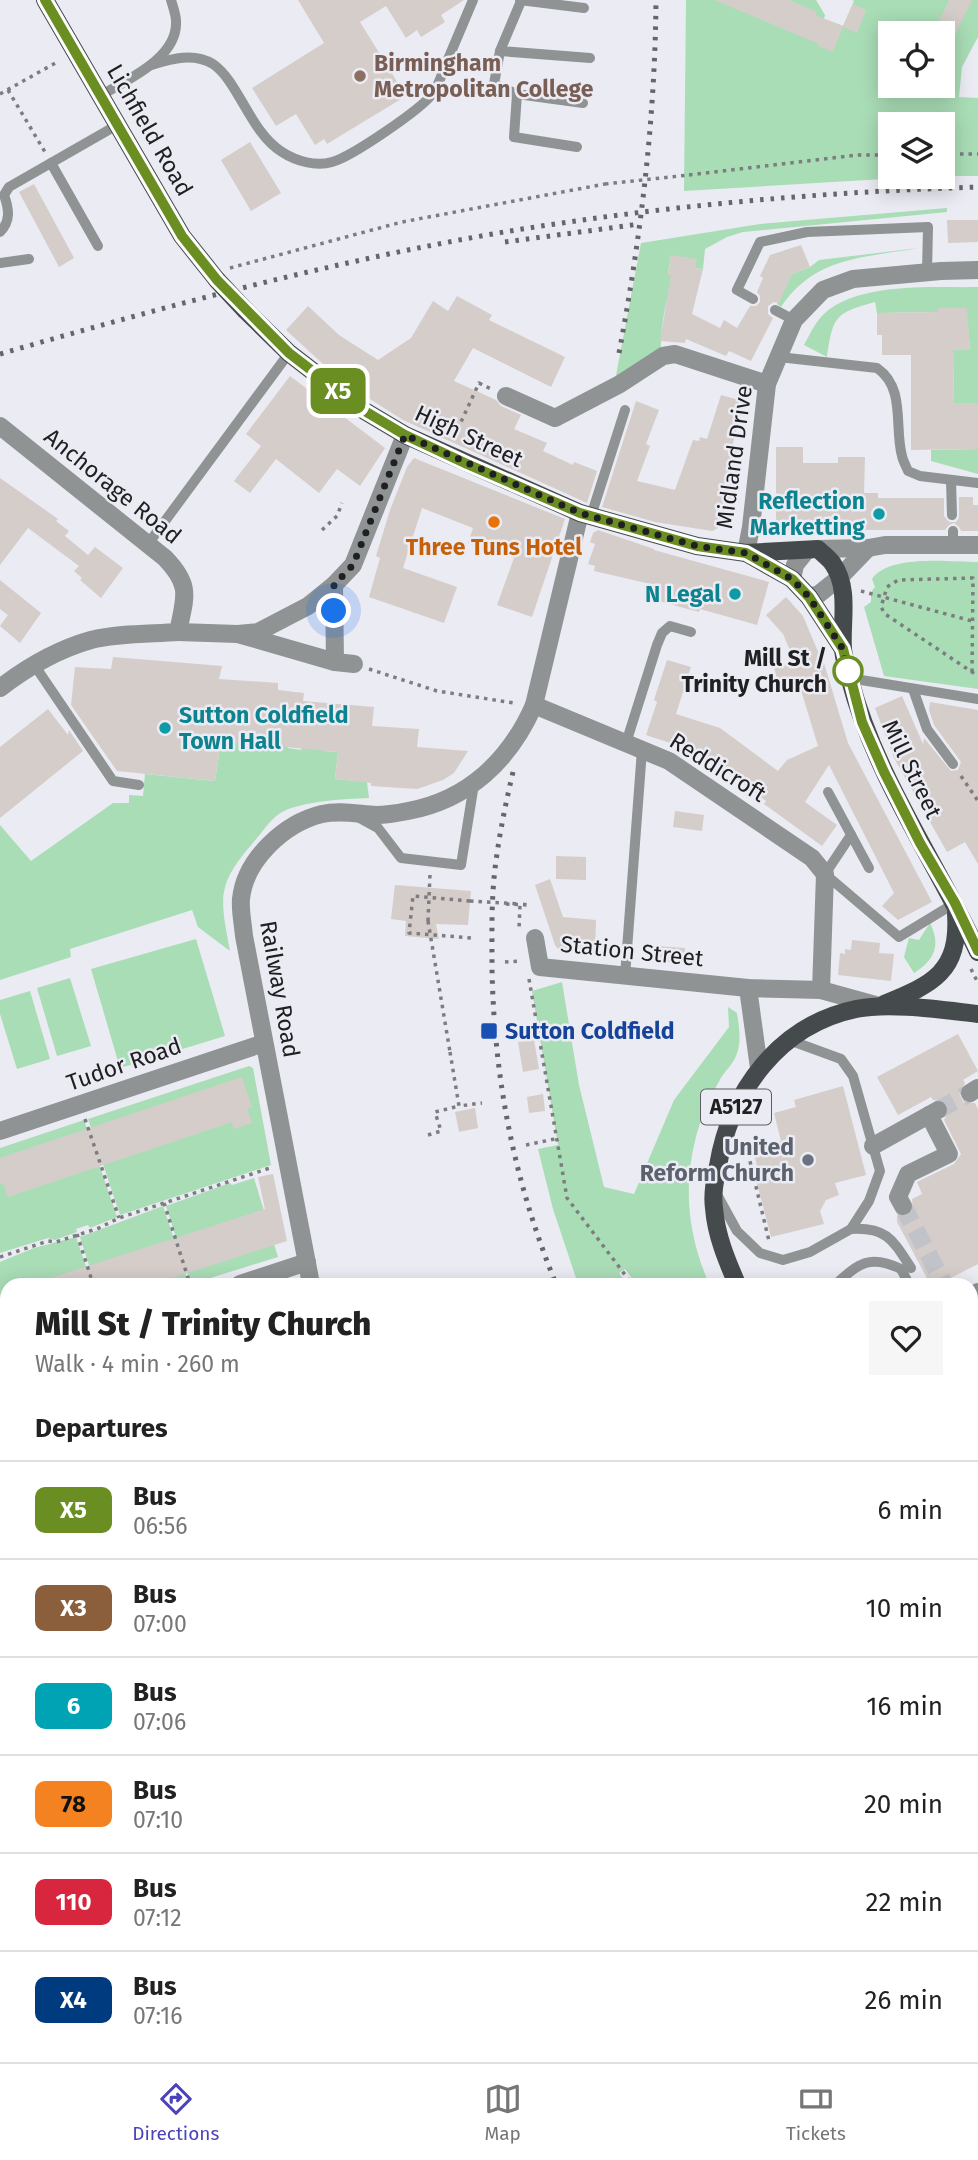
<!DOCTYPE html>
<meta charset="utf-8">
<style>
body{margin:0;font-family:"Fira Sans",sans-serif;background:#f6f6f6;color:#222;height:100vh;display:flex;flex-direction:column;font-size:26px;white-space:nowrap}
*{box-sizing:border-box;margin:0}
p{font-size:23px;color:#767676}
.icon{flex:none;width:38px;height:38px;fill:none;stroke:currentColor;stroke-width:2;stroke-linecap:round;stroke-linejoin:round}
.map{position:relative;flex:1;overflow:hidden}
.panel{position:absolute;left:0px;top:1278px;width:978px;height:786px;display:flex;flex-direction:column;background:#fff;border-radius:21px 21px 0 0;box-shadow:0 4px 18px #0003}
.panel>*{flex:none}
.badge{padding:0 14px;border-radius:10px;font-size:24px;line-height:46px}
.buttons{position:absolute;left:878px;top:21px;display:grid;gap:14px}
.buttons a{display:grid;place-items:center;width:77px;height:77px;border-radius:0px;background:#fff;box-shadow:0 4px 18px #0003;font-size:35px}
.you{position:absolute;width:35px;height:35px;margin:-18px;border:5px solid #fff;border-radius:50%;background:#1a73e8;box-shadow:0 0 0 10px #1a73e833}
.map>.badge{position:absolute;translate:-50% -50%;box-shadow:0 0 0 4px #fff}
h2{padding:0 35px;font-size:26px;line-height:63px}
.round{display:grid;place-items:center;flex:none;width:74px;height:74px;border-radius:0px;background:#f6f6f6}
.overview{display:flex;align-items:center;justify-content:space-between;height:119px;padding:0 35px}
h1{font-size:33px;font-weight:800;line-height:52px}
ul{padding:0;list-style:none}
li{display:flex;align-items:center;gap:21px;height:98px;padding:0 35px;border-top:2px solid #e0e0e0}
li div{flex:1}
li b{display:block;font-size:26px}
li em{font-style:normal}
li .badge{min-width:77px;font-weight:700;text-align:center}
.tabs{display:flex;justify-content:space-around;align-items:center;height:98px;border-top:2px solid #e0e0e0;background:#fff;font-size:19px;color:#767676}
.tabs a{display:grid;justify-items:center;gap:4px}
.tabs .active{color:#4b43ba}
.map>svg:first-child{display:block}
</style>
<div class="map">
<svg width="978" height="2062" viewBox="0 0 978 2062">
<rect width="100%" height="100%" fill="#ebebf3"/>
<g fill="#a9ddb6" fill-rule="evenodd">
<path d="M686,0H816L825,15L824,19L843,26L854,1L852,0H978V37L962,67L959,97L978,98V176H943V124H891V177H917L684,191ZM891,33H943V86H891Z"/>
<path d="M947,208V212L743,232L727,237L705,249L703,269L695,268L671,255L668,274L675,276C665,300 660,329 661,355L614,386L641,243L760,224Z"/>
<path d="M919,248C864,258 815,256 781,307L777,304L792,274L810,267L819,260Z"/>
<path d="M978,287V403H973V406H954L953,350L970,349L966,308H939L938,312L877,313L875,302C835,313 833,316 827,357L804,345C810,334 815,322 825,313C860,282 933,288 978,287Z"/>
<path d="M978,449V474L931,461V450Z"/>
<path d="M978,562V689L884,676L864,607L871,602V592L875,587L872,579C889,554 950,562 978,562Z"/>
<path d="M221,741L288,743V748L301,750L302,746L324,748V751L338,752L335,779L367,782L369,798C345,799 298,801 279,814C271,819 263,831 257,838C217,884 219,893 230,951L198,927L192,910L70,949L71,957L0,980V825L31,861L113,803H129V795L143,796L145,774L215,781Z"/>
<path d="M930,923C941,945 935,960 914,973L904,957L909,938L919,940Z"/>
<path d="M196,939L225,1036L120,1068L91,969Z"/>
<path d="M70,978L91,1046L57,1056L37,988Z"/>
<path d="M562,982L579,1085L604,1187L634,1194L674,1100L729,1027L728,1007L737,1013C739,1027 742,1042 736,1056C733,1064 725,1071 721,1078C714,1090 707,1104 702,1117C682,1175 685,1228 709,1284H636L625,1269L619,1273L627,1284H578L553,1209L538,1149L558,1145L532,991Z"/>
<path d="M30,991L50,1059L17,1069L0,1014V1000Z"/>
<path d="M249,1066L253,1068L271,1165L120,1215L88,1119Z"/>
<path d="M84,1120L117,1217L90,1228L88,1225L76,1229L77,1232L55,1240L48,1238L0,1253V1148Z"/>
<path d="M254,1178L278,1257L191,1284L166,1206L230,1183L232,1185Z"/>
<path d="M163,1206L189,1284H95L80,1237Z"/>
<path d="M76,1237L92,1284H7V1343L0,1345V1262L34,1248Z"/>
<path d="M7,1664V2056H177L178,2062H0V1666Z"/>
</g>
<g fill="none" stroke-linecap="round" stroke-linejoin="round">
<g stroke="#12abd1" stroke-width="6">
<path d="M0,2041L7,2042"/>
<path d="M40,2056L51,2062"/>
<path d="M759,2062L770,2056"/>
</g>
</g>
<g fill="#d5cdc9">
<path d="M298,0H464L441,15L445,22L421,37L417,30L406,38L386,6L360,22L406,96L327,144L324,139L315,145L296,114L276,126L252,88L324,43Z"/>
<path d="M715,0H789L817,12L815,15L843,26L853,4L866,10L857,33L843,27L833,52L818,46L819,44Z"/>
<path d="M949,0H972L943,59V33H933Z"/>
<path d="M250,142L281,193L251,211L221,160Z"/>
<path d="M34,184L74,258L59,267L19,192Z"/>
<path d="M947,220H978V242L948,243Z"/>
<path d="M801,245L810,267L792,274L779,303L774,302L768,306V314L773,318L751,361L729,351L726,356L686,339L685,343L660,341L671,275H668L671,255L697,259L695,268L703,269L692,314L720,328L724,320L737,328L750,306H756L760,302V296L757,292L763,278L760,276L770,255Z"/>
<path d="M457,296L492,315L489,320L565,357L551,387L473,348L454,381L496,400L501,406L521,415L514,429L547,443L543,451L573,465L574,462L597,471L587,503L403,420L362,394L364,392L323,364L286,330L308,306L339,335L378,360L411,338L433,301L448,311Z"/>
<path d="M938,308H967L970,350H953L954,403H978V449L911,450V355H882V335H877V313L938,312Z"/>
<path d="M290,376L385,448L360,486L337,469L319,493L276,459L250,493L234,481L261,446L246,434Z"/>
<path d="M721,395L743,401L734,426L737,427L732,447L741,450L737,482L732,494L736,495L720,527L712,531L655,522L602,507L636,401L659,410L646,444L650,446L637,481L675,490L693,440L699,441L700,437L707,439Z"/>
<path d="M776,447H803V463H838V457H865L864,493H878V498H944V516L949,522H956L959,518V497H973V505H978V531H961L959,527L954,523L949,525L945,530H776Z"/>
<path d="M414,458L565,519L532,617L497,605L514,558L483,545L481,549L468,543L473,528L422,508L403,568L457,587L444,623L369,597L380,558L376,556L390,510L407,467Z"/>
<path d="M0,478L58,519L56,521L69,531L65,536L88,555L95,547L123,568L101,598L80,580L82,578L74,571L79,566L28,528L0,565Z"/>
<path d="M598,530L654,549V550L769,582L757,625L700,609L699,612L651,599L655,585L594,571L595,566L588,564L595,544L590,542L593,533Z"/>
<path d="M0,580L41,613L20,643L0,626L8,615L0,609Z"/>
<path d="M786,597L803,616L819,654L821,653L848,743L932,902L898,920L882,906L894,893L829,765L805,802L837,825L822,846L764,804L766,801L698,749L696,755L678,749L679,746L646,735L657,702L654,700L667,660L691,667L676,714L720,728L778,771L787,760L818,746L800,687L781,692L774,668L795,662L783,634L766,615Z"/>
<path d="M113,657L222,666L219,679L278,683V690L304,693L303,701L374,707L372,726L419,729L417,747L468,751L454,773L443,780L417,789L371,786V783L335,779L338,752L221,741L215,781L117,771L71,705L75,667L111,669Z"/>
<path d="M902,696L923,744L924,738L951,771L958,770L961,762L934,725L929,710L930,702L978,710V864L965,842L947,852L894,758L875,708Z"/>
<path d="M48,709L68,735L69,730L83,751L0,818V747Z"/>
<path d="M675,811L704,815L702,831L673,827Z"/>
<path d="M556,856L586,857V880L556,879Z"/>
<path d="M550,879L563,917L596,920L595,952L558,949L555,945L535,885Z"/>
<path d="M395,885L471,891L468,925L436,924L439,939L405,936L406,921L391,919Z"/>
<path d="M852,940L880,943L879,953L894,954L891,981L838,975L840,953L845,954V949L851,950Z"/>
<path d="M657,946L685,948L684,963L656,961Z"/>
<path d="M958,1034L978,1071L963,1080L965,1083L959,1093L964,1103H975L978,1109V1264L939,1284H930L897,1222V1216H908L913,1211L912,1199L922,1194L917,1182L954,1164L961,1154L944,1120L949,1111L944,1101L933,1100L931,1097L898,1115L877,1077Z"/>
<path d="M534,1040L539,1069L523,1072L518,1042Z"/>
<path d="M242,1077L252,1107L247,1108L252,1123L234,1129L232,1122L8,1197L3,1183L0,1184V1158Z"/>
<path d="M843,1086L866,1175L835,1183L839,1195L826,1200L820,1211L824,1224L771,1237L754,1172L758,1171L753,1149L781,1141L774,1113L796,1107L794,1100Z"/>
<path d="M543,1094L545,1111L529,1113L527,1097Z"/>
<path d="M475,1108L478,1128L459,1132L455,1112Z"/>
<path d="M273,1174L287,1241L153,1284H41V1281L265,1209L258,1177Z"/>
</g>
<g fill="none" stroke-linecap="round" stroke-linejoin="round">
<g stroke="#c2c2c9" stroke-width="18" stroke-dasharray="18 9" stroke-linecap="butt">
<path d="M938,1110L970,1093"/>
<path d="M903,1206L944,1284"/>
</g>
<g stroke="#7c7c81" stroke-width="3.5" stroke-dasharray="3.5 5" stroke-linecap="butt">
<path d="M8,90L45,152"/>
<path d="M0,94L59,61"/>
<path d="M943,154H978"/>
<path d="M689,175L857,155H891"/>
<path d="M230,268L402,222L605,184"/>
<path d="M454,437L479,383L491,389"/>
<path d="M322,530L337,516L342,503"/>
<path d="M861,591L972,621"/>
<path d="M369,669L437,691L514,703"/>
<path d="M972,672L973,578L898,580L887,587L881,607L885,614L978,676"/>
<path d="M961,776L978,801"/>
<path d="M470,901L413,896L409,933L472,938"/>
<path d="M506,904L529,905L520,904L519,929"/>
<path d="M428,921L430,874"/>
<path d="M505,962L519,961"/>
<path d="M971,969L978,983"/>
<path d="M529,979L567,1198L632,1284"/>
<path d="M450,1052L459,1106L482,1103"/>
<path d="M85,1119L119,1218"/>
<path d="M428,1135L441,1131L435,1112L459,1106"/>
<path d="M526,1145L555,1139"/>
<path d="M748,1153L769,1241"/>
<path d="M164,1203L190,1284"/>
<path d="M77,1234L93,1284"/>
<path d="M0,1257L48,1241L56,1242L99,1228L119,1218L273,1167"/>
<path d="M643,2062L644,2056"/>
</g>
<g stroke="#8f9394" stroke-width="10">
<path d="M520,0L584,8"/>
<path d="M521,1L500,51L590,58"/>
<path d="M500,51L494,84L517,94L583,103"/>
<path d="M151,65C171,59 193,52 213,64C239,82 250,132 282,152C296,161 316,167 332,162C351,157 422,109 433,93C439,85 442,73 446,64C455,43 464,21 473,0"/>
<path d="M517,94L514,137L577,147"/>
<path d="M102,95C128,79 178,58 176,21C176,15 173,7 171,0"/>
<path d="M51,163L98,246"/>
<path d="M0,232C11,221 9,209 4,195L9,187L119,124"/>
<path d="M0,263L29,259"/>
<path d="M753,299L737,290L760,242L807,232L928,227L927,272"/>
<path d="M775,310L794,320"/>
<path d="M779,357L877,368C906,388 894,427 902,456C903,461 906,466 908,471L920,476L978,483"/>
<path d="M951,480L952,515"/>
<path d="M591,516L625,410"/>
<path d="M953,531V545"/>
<path d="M148,544L289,353"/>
<path d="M35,666L113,781L139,785"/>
<path d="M849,678L978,699"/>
<path d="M913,689L927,729L953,764"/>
<path d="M626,743L657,645L662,633L670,626L691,632"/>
<path d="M828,792L869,868"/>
<path d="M358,817L378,828L401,858L461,865L474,784"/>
<path d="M851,835L825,874L899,937L955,903"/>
<path d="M625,976L642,750"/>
<path d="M715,1191L737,1231L760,1253L783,1260L810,1252L851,1229L869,1201L880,1171L853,1076L841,1059L789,1040"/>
<path d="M851,1229C887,1227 893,1240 911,1268"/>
<path d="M836,1284C859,1263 870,1254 901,1269L909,1284"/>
<path d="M409,2062L410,2056"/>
<path d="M526,2062L535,2059"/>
</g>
<g stroke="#8f9394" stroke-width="18">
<path d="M970,1093L978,1088"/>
<path d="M873,1146L938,1110"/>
<path d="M903,1206L898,1197L908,1174L949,1154L929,1115"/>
<path d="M971,1296L978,1292"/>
<path d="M971,1393L978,1407"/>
</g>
<g stroke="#8f9394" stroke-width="18">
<path d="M506,396L555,418L620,384L663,356L675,354L767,384"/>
<path d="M746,553L751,527L767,384L794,320L823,290L853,279L941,271L978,270"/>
<path d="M792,579L795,565L807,550"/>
<path d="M809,597L819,594L839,578"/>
<path d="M178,632L238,634L335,662L334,585"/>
<path d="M238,634L258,632L308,606L334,585L353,565L405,435"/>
<path d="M335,662L354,664"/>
<path d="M534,705L669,761L812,858L825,874L821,990"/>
<path d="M535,938L540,967L748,988L821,990L879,1006"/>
<path d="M748,988L759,1068"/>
<path d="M0,1131L264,1043"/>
<path d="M240,1284L307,1262"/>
<path d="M311,1284L244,936C243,924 240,911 241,899C245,859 285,823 322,814C340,810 358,814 376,815C386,815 398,813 408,811C468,800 510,760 534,705L580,513"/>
<path d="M0,1365L7,1363"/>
<path d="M967,2062L978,2055"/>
</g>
<g stroke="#8f9394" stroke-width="18">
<path d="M0,426L165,558C192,586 185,597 178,632C150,634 119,633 91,640C59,649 26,668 0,688"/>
<path d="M818,549L868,548L885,545H978"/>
<path d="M839,578L868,548"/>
<path d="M0,1468L7,1489"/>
<path d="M7,1557L3,1569L7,1581"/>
<path d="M200,2056L202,2062"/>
</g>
<g stroke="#454b4d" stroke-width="18">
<path d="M45,0L182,236L217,280"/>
<path d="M245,310L289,353L363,410L405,435L580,513L697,546L746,553L818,549C823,554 830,559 833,564C850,589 841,622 843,649C844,659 847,670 850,680C876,778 936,861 978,952"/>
<path d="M746,553L792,579L809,597L843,649"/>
<path d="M884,1004C933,984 960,972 956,913"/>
<path d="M737,1284C727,1261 716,1235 714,1208C712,1194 715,1180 718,1166C730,1092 779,1025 856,1009C890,1002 942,1010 978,1014"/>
<path d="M971,1725L978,1733"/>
</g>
<g stroke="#66666a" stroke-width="5" stroke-dasharray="3.5 7" stroke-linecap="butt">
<path d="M505,242L640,224"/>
<path d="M619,353C641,236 655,119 656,0"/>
<path d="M0,354C166,306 334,261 504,232C660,206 820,192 978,187"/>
<path d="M513,772C506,802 500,831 496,861C491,896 492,933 492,968C494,1079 514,1181 556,1284"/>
<path d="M962,2056L965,2062"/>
</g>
<g stroke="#7c7c81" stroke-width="3.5" stroke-dasharray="3.5 5" stroke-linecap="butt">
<path d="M605,184L689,175"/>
<path d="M470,901L520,904"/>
<path d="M428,921L450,1052"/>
</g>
<path stroke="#454b4d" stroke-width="18" d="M217,280L245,310"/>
</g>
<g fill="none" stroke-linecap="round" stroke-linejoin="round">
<g stroke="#fff" stroke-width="16">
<path id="line" d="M45,0L182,236L217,280L289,353L363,410L405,435L467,464L580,513L697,546L746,553L792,579L809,597L843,649L862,722L884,772L920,843L955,903L978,951"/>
</g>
<use href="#line" stroke="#6b8e23" stroke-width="10"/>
<path stroke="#202023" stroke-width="7" stroke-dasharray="0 12.6" d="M334,611V585L353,565L405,435L580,513L697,546L746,553L792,579L809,597L843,649L849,678L848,671"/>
</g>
<circle fill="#8d6e63" stroke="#ebebf3" stroke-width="2.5" cx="360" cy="76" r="7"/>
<g fill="#0f9aa8" stroke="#ebebf3" stroke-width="2.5">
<circle cx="879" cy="514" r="7"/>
<circle cx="735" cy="594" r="7"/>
<circle cx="165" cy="728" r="7"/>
</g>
<circle fill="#e8710a" stroke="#ebebf3" stroke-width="2.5" cx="494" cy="522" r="7"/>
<circle fill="#fff" stroke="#6b8e23" stroke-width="3.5" cx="848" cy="671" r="14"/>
<rect fill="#1a4fb4" stroke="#ebebf3" stroke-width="2.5" x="480" y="1022" width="18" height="18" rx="3.5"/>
<circle fill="#6b7280" stroke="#ebebf3" stroke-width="2.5" cx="808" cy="1160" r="7"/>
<g text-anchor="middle" stroke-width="5" stroke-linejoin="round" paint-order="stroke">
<rect fill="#ebebf3" stroke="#5d5d61" stroke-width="2" x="701" y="1089.5" width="70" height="35" rx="5"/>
<g font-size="21" font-weight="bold" fill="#202023">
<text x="736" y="1114">A5127</text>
</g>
<g font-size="23" font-weight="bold" fill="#785e54" stroke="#ebebf3" text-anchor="start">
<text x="374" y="71">Birmingham<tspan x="374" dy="26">Metropolitan College</tspan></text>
</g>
<g font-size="23" fill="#202023" stroke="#ebebf3">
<text transform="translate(150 130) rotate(60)" y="8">Lichfield Road</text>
<text transform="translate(469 436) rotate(25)" y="8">High Street</text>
<text transform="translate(734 457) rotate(-82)" y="8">Midland Drive</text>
<text transform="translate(113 486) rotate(39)" y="8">Anchorage Road</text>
<text transform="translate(718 767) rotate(32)" y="8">Reddicroft</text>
<text transform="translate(912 769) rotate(64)" y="8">Mill Street</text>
<text transform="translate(632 951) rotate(6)" y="8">Station Street</text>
<text transform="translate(280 989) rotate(80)" y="8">Railway Road</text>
<text transform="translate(124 1064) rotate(-19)" y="8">Tudor Road</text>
</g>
<g font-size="23" font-weight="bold" fill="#0d838f" stroke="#ebebf3" text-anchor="end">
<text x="865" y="509">Reflection<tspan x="865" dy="26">Marketting</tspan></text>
<text x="721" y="602">N Legal</text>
<text x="179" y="723" text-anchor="start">Sutton Coldfield<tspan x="179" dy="26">Town Hall</tspan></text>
</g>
<g font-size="23" font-weight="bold" fill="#c56008" stroke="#ebebf3">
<text x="494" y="555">Three Tuns Hotel</text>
</g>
<g font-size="23" font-weight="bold" fill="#202023" stroke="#ebebf3" text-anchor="end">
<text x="827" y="666">Mill St /<tspan x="827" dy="26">Trinity Church</tspan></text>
</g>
<g font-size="23" font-weight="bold" fill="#164399" stroke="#ebebf3" text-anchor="start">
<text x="505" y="1039">Sutton Coldfield</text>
</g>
<g font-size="23" font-weight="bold" fill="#5b616d" stroke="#ebebf3" text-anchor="end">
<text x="794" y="1155">United<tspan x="794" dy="26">Reform Church</tspan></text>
</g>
</g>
</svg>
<div class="buttons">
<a><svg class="icon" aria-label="locate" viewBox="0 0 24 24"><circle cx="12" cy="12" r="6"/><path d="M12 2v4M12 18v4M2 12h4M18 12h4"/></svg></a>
<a><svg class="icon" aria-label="layers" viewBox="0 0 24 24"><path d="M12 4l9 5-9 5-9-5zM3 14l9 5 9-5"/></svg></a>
</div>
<div class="you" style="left:334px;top:611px"></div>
<b class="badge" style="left:338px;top:391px;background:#6b8e23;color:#fff">X5</b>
<section class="panel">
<div class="overview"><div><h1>Mill St / Trinity Church</h1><p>Walk · 4 min · 260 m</p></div><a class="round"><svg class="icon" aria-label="heart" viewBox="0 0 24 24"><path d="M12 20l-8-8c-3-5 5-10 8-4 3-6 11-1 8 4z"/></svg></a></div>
<h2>Departures</h2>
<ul>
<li><span class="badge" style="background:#6b8e23;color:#fff">X5</span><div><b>Bus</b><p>06:56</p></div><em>6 min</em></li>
<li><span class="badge" style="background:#8b5e3c;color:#fff">X3</span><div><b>Bus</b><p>07:00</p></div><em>10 min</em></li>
<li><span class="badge" style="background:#00a3b4;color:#fff">6</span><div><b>Bus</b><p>07:06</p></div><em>16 min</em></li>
<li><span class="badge" style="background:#f58220;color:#111">78</span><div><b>Bus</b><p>07:10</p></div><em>20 min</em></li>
<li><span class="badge" style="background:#d7263d;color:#fff">110</span><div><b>Bus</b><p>07:12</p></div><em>22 min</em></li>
<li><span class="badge" style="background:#003b80;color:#fff">X4</span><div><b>Bus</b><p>07:16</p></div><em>26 min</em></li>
</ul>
</section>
</div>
<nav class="tabs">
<a class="active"><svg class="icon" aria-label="directions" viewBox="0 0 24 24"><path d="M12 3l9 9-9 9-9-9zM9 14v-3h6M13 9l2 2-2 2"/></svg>Directions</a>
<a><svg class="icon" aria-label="map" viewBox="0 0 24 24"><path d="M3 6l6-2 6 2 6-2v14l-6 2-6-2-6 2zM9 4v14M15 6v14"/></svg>Map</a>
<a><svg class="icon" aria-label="tickets" viewBox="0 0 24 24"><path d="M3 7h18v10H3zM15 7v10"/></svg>Tickets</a>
</nav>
